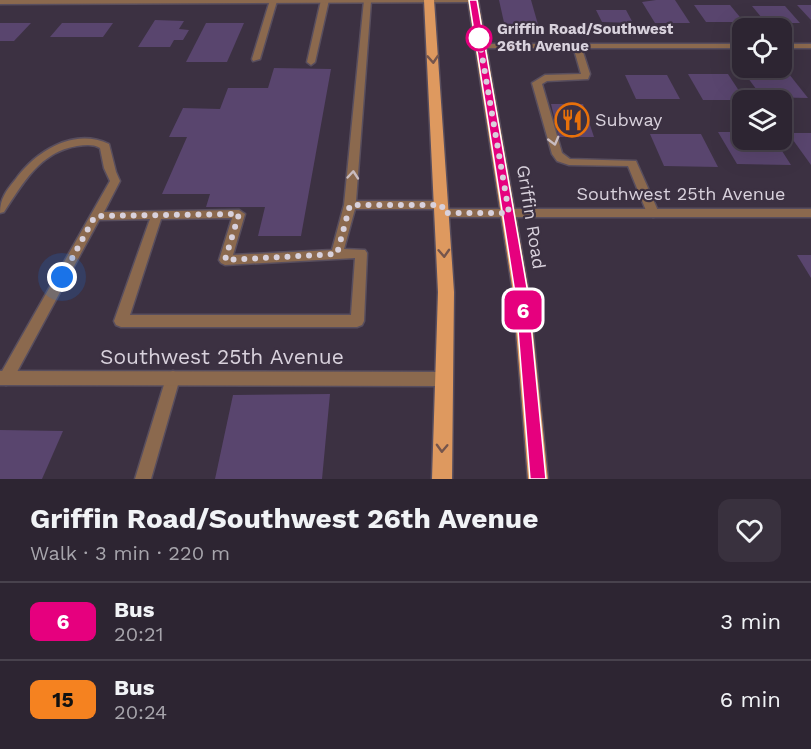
<!DOCTYPE html>
<meta charset="utf-8">
<style>
body{margin:0;font-family:"Work Sans",sans-serif;background:#39313e;color:#f1f3f6;height:100vh;display:flex;flex-direction:column;font-size:22px;white-space:nowrap}
*{box-sizing:border-box;margin:0}
p{font-size:20px;color:#a7a5ac}
.icon{flex:none;width:33px;height:33px;fill:none;stroke:currentColor;stroke-width:2;stroke-linecap:round;stroke-linejoin:round}
.map{position:relative;height:479px;overflow:hidden}
.panel{display:flex;flex-direction:column;background:#2d2532;flex:1}
.panel>*{flex:none}
.badge{padding:0 12px;border-radius:9px;font-size:21px;line-height:39px}
.tools{position:absolute;left:732px;top:18px;display:grid;gap:12px}
.tools a{display:grid;place-items:center;width:60px;height:60px;border-radius:12px;background:#2d2532;box-shadow:0 6px 24px #0002,0 0 0 2px #48424d;font-size:30px}
.you{position:absolute;width:30px;height:30px;margin:-15px;border:4px solid #fff;border-radius:50%;background:#1a73e8;box-shadow:0 0 0 9px #1a73e833}
.map>.badge{position:absolute;translate:-50% -50%;box-shadow:0 0 0 3px #fff}
.round{display:grid;place-items:center;flex:none;width:63px;height:63px;border-radius:12px;background:#39313e}
.summary{display:flex;align-items:center;justify-content:space-between;height:102px;padding:0 30px}
h1{font-size:28px;font-weight:700;line-height:45px}
ul{padding:0;list-style:none}
li{display:flex;align-items:center;gap:18px;height:78px;padding:0 30px;border-top:2px solid #48424d}
li div{flex:1}
li b{display:block;font-size:22px}
li em{font-style:normal}
li .badge{min-width:66px;font-weight:700;text-align:center}
.map>svg:first-child{display:block}
</style>
<div class="map">
<svg width="811" height="479" viewBox="0 0 811 479">
<rect width="100%" height="100%" fill="#3c3142"/>
<g fill="#59456e">
<path d="M499,0H531L539,28L505,27Z"/>
<path d="M656,0H675L690,23H655L642,2Z"/>
<path d="M694,5H730L744,22H706Z"/>
<path d="M797,5H811V20Z"/>
<path d="M752,6H785L800,23H766Z"/>
<path d="M596,10H626L633,23L602,22Z"/>
<path d="M155,20L184,21L179,29L189,30L183,40H174L170,47H138Z"/>
<path d="M0,23H31L14,41H0Z"/>
<path d="M62,23H113L103,37H50Z"/>
<path d="M206,23H244L227,62H186Z"/>
<path d="M274,68L331,69L301,236H258L265,207H206L210,194H162L187,137H169L183,108L220,109L228,88H268Z"/>
<path d="M688,74H728L745,100H703Z"/>
<path d="M745,74H789L808,98L762,97Z"/>
<path d="M625,75H667L680,99H636Z"/>
<path d="M551,104H583L594,137H559Z"/>
<path d="M718,132H742V140H775L791,165L737,164Z"/>
<path d="M788,133H811V165Z"/>
<path d="M650,134H701L718,167L664,166Z"/>
<path d="M797,255H811V278Z"/>
<path d="M330,394L322,479H215L233,395Z"/>
<path d="M0,430L63,431L42,479H0Z"/>
</g>
<g fill="none" stroke-linecap="round" stroke-linejoin="round">
<g stroke="#584e5e" stroke-width="3">
<g id="lane">
<path d="M270,0L277,1L260,59L253,61L252,59Z"/>
<path d="M321,0H329L315,62L311,65L307,62Z"/>
<path d="M364,0L371,1L356,201H442L448,205L442,209H355L344,249L365,250L367,253L364,321L362,325L357,327H121L116,325L114,321L150,219L99,220L11,383L6,385L1,383V373L110,181L104,168L100,148C93,144 85,145 77,146C40,152 23,183 4,212L0,213C0,199 6,191 15,180C35,152 73,127 109,144L116,172L120,181L104,212L239,210L245,214L233,255L332,250L344,205ZM232,218L219,260L221,263L225,265L355,258L351,315H130L161,219Z"/>
<path d="M574,44L581,46L590,74L588,79L547,81L542,84L562,153L570,159L636,161L659,213L657,216L653,217L647,213L628,166L569,165L557,161L552,154L532,83L545,75L581,74L573,46Z"/>
<path d="M173,371L178,373L180,378L151,479H135L166,378L168,373Z"/>
</g>
</g>
<g stroke="#584e5e" stroke-width="3">
<g id="street">
<path d="M0,0H477L473,2L0,4Z"/>
<rect x="478" y="44" width="264" height="4"/>
<rect x="782" y="44" width="29" height="4"/>
<path d="M443,209H811V217H443L437,213Z"/>
<path d="M0,371L444,372L449,374L451,379L449,384L444,386L0,385Z"/>
</g>
</g>
<g stroke="#584e5e" stroke-width="3">
<g id="primary">
<path d="M424,0H434L454,292L452,479H432L438,292Z"/>
<path d="M468,0H478L529,293L548,479H528L513,293Z"/>
</g>
</g>
<use href="#lane" fill="#8b694e" fill-rule="evenodd"/>
<use href="#street" fill="#8b694e" fill-rule="evenodd"/>
<use href="#primary" fill="#de995f" fill-rule="evenodd"/>
</g>
<defs><path id="oneway-chevron" d="M-2-3.5L2.5 0L-2 3.5" fill="none" stroke-width="1.6" stroke-linecap="round" stroke-linejoin="round" transform="scale(1.5)"/></defs>
<g stroke="#75554c">
<use href="#oneway-chevron" transform="translate(433 59) rotate(86)"/>
<use href="#oneway-chevron" transform="translate(444 253) rotate(87)"/>
<use href="#oneway-chevron" transform="translate(442 448) rotate(92)"/>
</g>
<g stroke="#c9bcc0">
<use href="#oneway-chevron" transform="translate(554 141) rotate(75)"/>
<use href="#oneway-chevron" transform="translate(353 175) rotate(-85)"/>
</g>
<path fill="#e6007e" stroke="#fff" stroke-width="1.5" d="M469,0H477L528,293L546,479H530L515,293Z"/>
<g fill="none" stroke-linecap="round" stroke-linejoin="round">
<path stroke="#d8d1dc" stroke-width="6" stroke-dasharray="0 10.8" d="M62,277L95,216L239,214L225,260L337,254L350,205H442L443,213H509L479,38"/>
</g>
<defs>
<g id="restaurant-ring" transform="scale(1.725)"><circle r="9.5" fill="#3c3142" stroke="#e8710a" stroke-width="1.5"/><path d="M-5-6h1v4h1v-4h1v4h1v-4h1v5L-1.5 .5V6h-2V.5L-5-1ZM5-6V6H3V1.5H1.5Q1.5-4 5-6Z" fill="#e8710a"/></g>
</defs>
<g fill-rule="evenodd">
<use href="#restaurant-ring" x="572" y="120"/>
</g>
<circle fill="#fff" stroke="#e6007e" stroke-width="3" cx="479" cy="38" r="12"/>
<g text-anchor="middle" stroke-width="4.5" stroke-linejoin="round" paint-order="stroke">
<g font-size="15" font-weight="bold" fill="#d8d1dc" stroke="#3c3142" text-anchor="start">
<text x="497" y="34">Griffin Road/Southwest<tspan x="497" dy="17">26th Avenue</tspan></text>
</g>
<g font-size="18" fill="#d8d1dc" stroke="#3c3142" text-anchor="start">
<text x="595" y="126">Subway</text>
</g>
<g font-size="18" fill="#d8d1dc" stroke="#3c3142">
<text x="681" y="200">Southwest 25th Avenue</text>
<text transform="translate(531 217) rotate(81)" y="6">Griffin Road</text>
</g>
<g font-size="21" fill="#d8d1dc" stroke="#3c3142">
<text x="222" y="364">Southwest 25th Avenue</text>
</g>
</g>
</svg>
<div class="tools">
<a><svg class="icon" aria-label="locate" viewBox="0 0 24 24"><circle cx="12" cy="12" r="6"/><path d="M12 2v4M12 18v4M2 12h4M18 12h4"/></svg></a>
<a><svg class="icon" aria-label="layers" viewBox="0 0 24 24"><path d="M12 4l9 5-9 5-9-5zM3 14l9 5 9-5"/></svg></a>
</div>
<div class="you" style="left:62px;top:277px"></div>
<b class="badge" style="left:523px;top:310px;background:#e6007e;color:#fff">6</b>
</div>
<section class="panel">
<div class="summary"><div><h1>Griffin Road/Southwest 26th Avenue</h1><p>Walk · 3 min · 220 m</p></div><a class="round"><svg class="icon" aria-label="heart" viewBox="0 0 24 24"><path d="M12 20l-8-8c-3-5 5-10 8-4 3-6 11-1 8 4z"/></svg></a></div>
<ul>
<li><span class="badge" style="background:#e6007e;color:#fff">6</span><div><b>Bus</b><p>20:21</p></div><em>3 min</em></li>
<li><span class="badge" style="background:#f58220;color:#111">15</span><div><b>Bus</b><p>20:24</p></div><em>6 min</em></li>
</ul>
</section>
